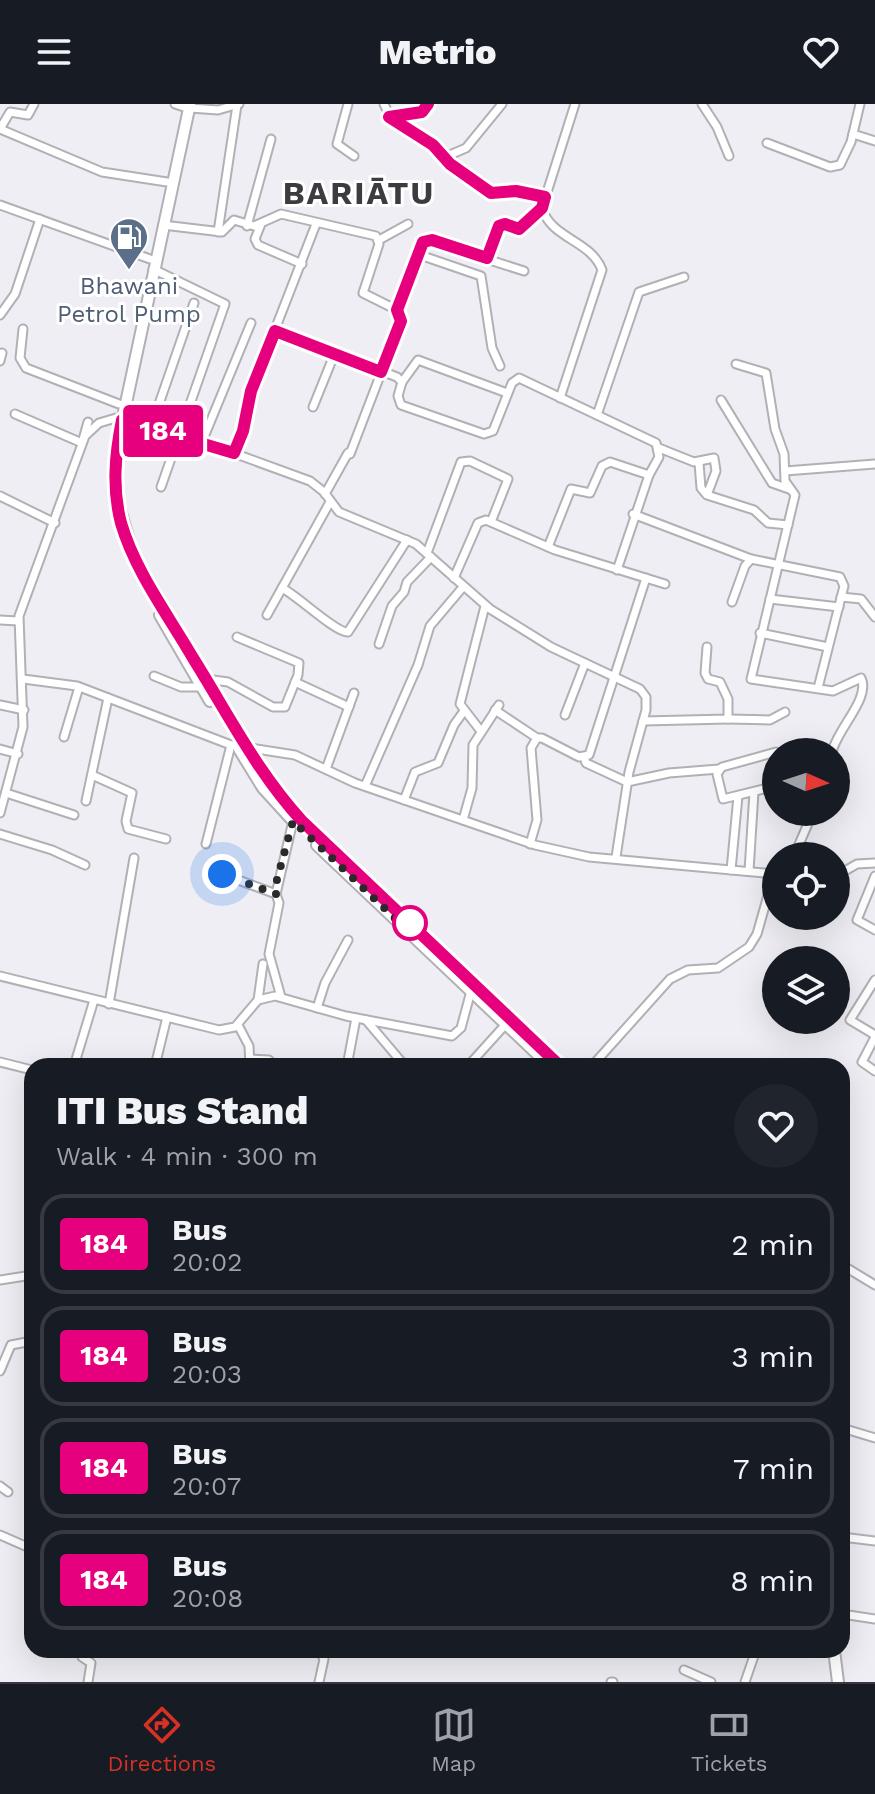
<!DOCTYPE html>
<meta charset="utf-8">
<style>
body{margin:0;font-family:"Work Sans",sans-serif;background:#20242c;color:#f1f3f6;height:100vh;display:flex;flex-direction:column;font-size:30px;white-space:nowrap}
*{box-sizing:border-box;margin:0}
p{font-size:26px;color:#9ea1a6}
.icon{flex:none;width:44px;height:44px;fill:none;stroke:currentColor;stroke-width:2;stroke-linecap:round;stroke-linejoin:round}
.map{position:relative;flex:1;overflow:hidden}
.sheet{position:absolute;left:24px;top:954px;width:826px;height:600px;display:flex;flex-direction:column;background:#171b24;border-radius:24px;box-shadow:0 8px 32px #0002}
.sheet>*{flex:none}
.badge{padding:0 16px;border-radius:6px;font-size:28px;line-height:52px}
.needle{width:52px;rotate:93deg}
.buttons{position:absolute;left:762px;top:634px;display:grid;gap:16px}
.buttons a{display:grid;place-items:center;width:88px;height:88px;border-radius:50%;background:#171b24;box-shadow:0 8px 32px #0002;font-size:40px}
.you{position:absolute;width:40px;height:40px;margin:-20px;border:6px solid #fff;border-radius:50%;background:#1a73e8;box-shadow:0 0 0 12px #1a73e833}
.map>.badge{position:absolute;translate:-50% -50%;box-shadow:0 0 0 4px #fff}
.round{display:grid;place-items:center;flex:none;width:84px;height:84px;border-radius:42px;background:#20242c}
.headline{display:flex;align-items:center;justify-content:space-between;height:136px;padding:0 32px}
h1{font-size:38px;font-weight:800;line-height:60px}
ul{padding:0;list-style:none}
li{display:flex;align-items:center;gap:24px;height:100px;margin:0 16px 12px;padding:0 16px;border:4px solid #363941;border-radius:24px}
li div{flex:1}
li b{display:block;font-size:30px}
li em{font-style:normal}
li .badge{min-width:88px;font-weight:700;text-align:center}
header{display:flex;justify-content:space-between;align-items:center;height:104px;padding:0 32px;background:#171b24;font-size:36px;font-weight:800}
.tabs{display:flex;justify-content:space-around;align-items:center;height:112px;border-top:2px solid #363941;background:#171b24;font-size:22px;color:#9ea1a6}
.tabs a{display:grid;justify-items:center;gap:4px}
.tabs .current{color:#d93025}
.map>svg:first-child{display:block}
</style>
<header><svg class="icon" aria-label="menu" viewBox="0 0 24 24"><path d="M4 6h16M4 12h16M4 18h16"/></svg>Metrio<svg class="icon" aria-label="heart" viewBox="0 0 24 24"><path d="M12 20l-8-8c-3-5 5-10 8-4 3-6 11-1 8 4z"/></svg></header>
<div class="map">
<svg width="875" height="1578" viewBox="0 0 875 1578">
<rect width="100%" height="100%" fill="#efeef4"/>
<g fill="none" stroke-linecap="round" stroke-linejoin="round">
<g stroke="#b1b0b5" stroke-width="11">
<g id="street">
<path d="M175,0L184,3"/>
<path d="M348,0L337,40L354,52"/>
<path d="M384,0L392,17L433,41L450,60L491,89L516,87L545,93"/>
<path d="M702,0L717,23L729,52"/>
<path d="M190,4L218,6L239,0"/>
<path d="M389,13L422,8L428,0"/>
<path d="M0,25L102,68L167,78"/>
<path d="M0,25L10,8L28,11L34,0"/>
<path d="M853,30L875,37"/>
<path d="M767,39L830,63L840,61L851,38L860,0"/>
<path d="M445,53L466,44L502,0"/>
<path d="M0,101L150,155"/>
<path d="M261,120L255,135L258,141L302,160"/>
<path d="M163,121L222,128L234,116L254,122L281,110L376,132L379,140L363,189L393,204L401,217L350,350"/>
<path d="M247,122L271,35"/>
<path d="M218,128L237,1"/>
<path d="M379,136L408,120"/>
<path d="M417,150L481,172L492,244L500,262"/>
<path d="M487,154L499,122L505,120L519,125L542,104"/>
<path d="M153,165L225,200L161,383"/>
<path d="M397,206L419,142L427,136L524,167"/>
<path d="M0,211L15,190L40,115"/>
<path d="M23,225L20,254L26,264L119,300"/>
<path d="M275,227L397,273L402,278L398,292L401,301L484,330L493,327L512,279L519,274L656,339L659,353L649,371L610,358L602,362L590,389L571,385L548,443"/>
<path d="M0,257L2,249"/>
<path d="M736,260L766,269L775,325L784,350L785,377L795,391L751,575L833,587L861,574C871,594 837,625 832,648"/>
<path d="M402,278L418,256L507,289"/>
<path d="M560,294L602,166C591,136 551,135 542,104L575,0"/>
<path d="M721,296L772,379L789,385"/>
<path d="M313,303L334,251"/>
<path d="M15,310L82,339L88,318"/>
<path d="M597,311L639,188L684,173"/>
<path d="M151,323L194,199"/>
<path d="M202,338L251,219"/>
<path d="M659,344L694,358L714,354L716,367L707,391L754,406L768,419L788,421"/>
<path d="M234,349L243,327L255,277L316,120"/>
<path d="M699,359L701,384L706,390"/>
<path d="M785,367L875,360"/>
<path d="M325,390L348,349"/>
<path d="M0,392L55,419"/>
<path d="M633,410L751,455"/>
<path d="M427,449L461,358L470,357L508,375L491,418"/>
<path d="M617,466L649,371"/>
<path d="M454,474L478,419L486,416L555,446L665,480"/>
<path d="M282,484C298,492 336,529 348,528L407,436"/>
<path d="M841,493L861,495L875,513"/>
<path d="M770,495L839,503"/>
<path d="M732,498L745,462L751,455L840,473L844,482L818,584"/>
<path d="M267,511L330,398"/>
<path d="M0,516L18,517"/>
<path d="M760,529L828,543"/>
<path d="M379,540L392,502L404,488L407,478L431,453"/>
<path d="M154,572L181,583H203"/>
<path d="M23,575L77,582L231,641"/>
<path d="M206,575L228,578L273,603H285L298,571L299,559L237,533"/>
<path d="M295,578L349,603"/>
<path d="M0,601L24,606"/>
<path d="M495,606L537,634"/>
<path d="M565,611L585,559"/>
<path d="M728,615L770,616L785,608"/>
<path d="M643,617L728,615V595L720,578L708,575L705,569L707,543"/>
<path d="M480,626L460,600L485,502"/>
<path d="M64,633L79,583"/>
<path d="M0,645L18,650"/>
<path d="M776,648L722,663L717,670L723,695L776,682"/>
<path d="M584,653L586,659L627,678L669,669L719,665"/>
<path d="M326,665L354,589"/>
<path d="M92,671L132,689L126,717L128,725L166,735"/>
<path d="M365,682L418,561L430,522L463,483"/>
<path d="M6,689L74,711"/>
<path d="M404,696L415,668L438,659L454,621L464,607"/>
<path d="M86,697L108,594"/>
<path d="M0,709L23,623L19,512L85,332L99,319L116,314L217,343L310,377L324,388L339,408L416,440L490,505L551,543L640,585L646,593V606L629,668L616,753"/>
<path d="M463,716L472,684L473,641L499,601"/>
<path d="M0,730L52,746L85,761"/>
<path d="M206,740L231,641L295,651L355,679L535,741L589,753L776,770"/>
<path d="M530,740L537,716L531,644L537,634H542L579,653L589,651L646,474"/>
<path d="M794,752L813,708"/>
<path d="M731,766L738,692"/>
<path d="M749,767L754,688"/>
<path d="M222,770L276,790L279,799L269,850L281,893"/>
<path d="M836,772L857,760L875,759"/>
<path d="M875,772L857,816L875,826"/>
<path d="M276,790L293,717"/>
<path d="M0,872L219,926L235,923L258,896L275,892L346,912L452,932L461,924L471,887"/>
<path d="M875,876L850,916L875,931"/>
<path d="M258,896L263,860"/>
<path d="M109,900L134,754"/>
<path d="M317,904L325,879L348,836"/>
<path d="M366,916L405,962"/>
<path d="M238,921L249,942L250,962"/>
<path d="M875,933L862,958L875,967"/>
<path d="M250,955L269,956L273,962"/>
<path d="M0,958L32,966"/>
<path d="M74,962L94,896"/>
<path d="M155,962L167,913"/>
<path d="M347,962L356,914"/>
<path d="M468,962L506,920"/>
<path d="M592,962L670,875L688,866L718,864L749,843L757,830L774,770"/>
<path d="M842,1161L875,1181"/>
<path d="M0,1176L32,1171"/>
<path d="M0,1267L11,1241L32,1237"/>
<path d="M842,1324L875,1334"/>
<path d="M0,1382L8,1388"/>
<path d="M0,1431L32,1445"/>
<path d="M842,1433L875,1437"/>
<path d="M842,1510L875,1515"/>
<path d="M83,1546L82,1553L91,1559L88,1578"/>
<path d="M684,1566L711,1578"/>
<path d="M319,1578L324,1555L319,1546"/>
<path d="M611,1578H613"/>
<path d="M745,1578L756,1546"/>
</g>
</g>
<g stroke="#b1b0b5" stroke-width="14">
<g id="secondary">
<path d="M190,0L117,341L116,392L133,450L235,626L273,684L314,729L560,962"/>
<path d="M160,511L210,597"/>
<path d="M239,645L263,684L294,718"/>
<path d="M317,741L550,962"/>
<path d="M834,1546L838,1578"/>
</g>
</g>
<use href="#street" stroke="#fff" stroke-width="7"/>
<use href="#secondary" stroke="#fff" stroke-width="10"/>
</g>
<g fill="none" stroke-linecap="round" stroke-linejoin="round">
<g stroke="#fff" stroke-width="18">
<path id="line" d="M428,0L422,8L389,13L433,41L450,60L491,89L516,87L545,93L542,104L519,125L505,120L499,122L487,154L432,136L423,138L397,206L401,217L381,268L275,227L251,287L243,327L234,349L122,316C115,351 112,384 121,419C135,467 168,511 193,554C228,610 257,668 302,717L560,962"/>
</g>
<use href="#line" stroke="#e6007e" stroke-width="12"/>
<path stroke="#2a2a2b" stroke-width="8" stroke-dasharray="0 14.4" d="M222,770L276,790L275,783L293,717L402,821L410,819"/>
</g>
<defs>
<g id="fuel-pin" transform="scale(2)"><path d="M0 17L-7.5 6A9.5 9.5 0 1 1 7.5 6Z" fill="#5c6f8a" stroke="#fff"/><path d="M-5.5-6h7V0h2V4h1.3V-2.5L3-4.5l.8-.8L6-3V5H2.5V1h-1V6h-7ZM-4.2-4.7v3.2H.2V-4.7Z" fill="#fff"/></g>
</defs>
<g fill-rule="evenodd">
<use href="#fuel-pin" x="129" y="133"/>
</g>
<circle fill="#fff" stroke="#e6007e" stroke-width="4" cx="410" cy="819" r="16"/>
<g text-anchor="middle" stroke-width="6" stroke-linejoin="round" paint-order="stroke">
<g font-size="24" fill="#4e5e75" stroke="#fff">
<text x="129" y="190">Bhawani<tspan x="129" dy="28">Petrol Pump</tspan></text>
</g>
<g font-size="32" font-weight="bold" letter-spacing="2" fill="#3c3c40" stroke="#fff">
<text x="359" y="100">BARIĀTU</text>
</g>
</g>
</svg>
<div class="buttons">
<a><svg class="needle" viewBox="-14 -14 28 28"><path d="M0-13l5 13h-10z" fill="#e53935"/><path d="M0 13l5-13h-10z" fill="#9ea1a6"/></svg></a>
<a><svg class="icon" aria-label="locate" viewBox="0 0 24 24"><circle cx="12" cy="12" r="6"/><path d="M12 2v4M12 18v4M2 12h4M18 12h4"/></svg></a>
<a><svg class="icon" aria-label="layers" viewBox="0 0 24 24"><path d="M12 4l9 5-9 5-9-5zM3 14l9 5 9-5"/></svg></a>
</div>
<div class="you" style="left:222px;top:770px"></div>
<b class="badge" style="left:163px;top:327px;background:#e6007e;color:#fff">184</b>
<section class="sheet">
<div class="headline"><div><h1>ITI Bus Stand</h1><p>Walk · 4 min · 300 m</p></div><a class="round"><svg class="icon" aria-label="heart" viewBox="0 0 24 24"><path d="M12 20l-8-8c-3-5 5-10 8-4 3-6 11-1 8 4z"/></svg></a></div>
<ul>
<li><span class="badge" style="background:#e6007e;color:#fff">184</span><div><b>Bus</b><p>20:02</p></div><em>2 min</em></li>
<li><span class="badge" style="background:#e6007e;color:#fff">184</span><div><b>Bus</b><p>20:03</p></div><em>3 min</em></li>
<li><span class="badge" style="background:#e6007e;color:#fff">184</span><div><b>Bus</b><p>20:07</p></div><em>7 min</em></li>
<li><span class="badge" style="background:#e6007e;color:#fff">184</span><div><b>Bus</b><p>20:08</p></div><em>8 min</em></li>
</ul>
</section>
</div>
<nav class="tabs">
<a class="current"><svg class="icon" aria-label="directions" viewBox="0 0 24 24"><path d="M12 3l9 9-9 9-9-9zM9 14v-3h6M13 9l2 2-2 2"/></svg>Directions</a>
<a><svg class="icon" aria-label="map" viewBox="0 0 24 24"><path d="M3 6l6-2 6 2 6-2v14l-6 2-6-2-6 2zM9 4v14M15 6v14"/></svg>Map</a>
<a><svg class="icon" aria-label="tickets" viewBox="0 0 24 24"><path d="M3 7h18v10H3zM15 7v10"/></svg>Tickets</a>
</nav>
